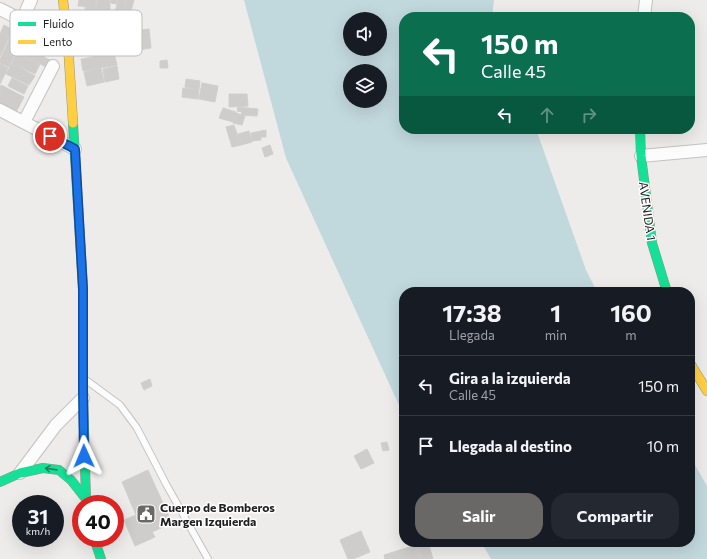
<!DOCTYPE html>
<html lang="es">
<head>
<meta charset="utf-8">
<style>
  :root { --surface:#171b24; --page:#242831; --text:#f1f3f6; --muted:#9ea1a6; --line:#363941; --accent:#696867 }
  body { margin:0; font-family:Commissioner,sans-serif; background:var(--page); color:var(--text); height:100vh; display:flex; flex-direction:column; font-size:15px; white-space:nowrap }
  * { box-sizing:border-box; margin:0 }
  p { font-size:13px; color:var(--muted) }
  .icon { flex:none; width:22px; height:22px; fill:none; stroke:currentColor; stroke-width:2; stroke-linecap:round; stroke-linejoin:round }
  .map { position:relative; flex:1; overflow:hidden }
  .sheet { position:absolute; left:399px; top:287px; width:296px; height:260px; display:flex; flex-direction:column; background:var(--surface); border-radius:16px; box-shadow:0 4px 16px #0002 }
  .sheet>* { flex:none }
  .hud { position:absolute; left:399px; top:12px; width:296px; height:122px; border-radius:16px; box-shadow:0 4px 16px #0002; background:#0b6e4f; color:#fff; overflow:hidden }
  .buttons { position:absolute; left:343px; top:12px; display:grid; gap:8px }
  .buttons a { display:grid; place-items:center; width:44px; height:44px; border-radius:50%; background:var(--surface); box-shadow:0 4px 16px #0002; font-size:20px }
  .speed { position:absolute; left:12px; top:495px; display:flex; gap:8px; font-size:20px; font-weight:700; text-align:center }
  .speed>* { display:grid; place-content:center; width:52px; height:52px; border-radius:50%; background:var(--surface); box-shadow:0 4px 16px #0002; line-height:1 }
  .speed small { font-size:10px; font-weight:400 }
  .speed .limit { border:6px solid #d22; background:#fff; color:#111 }
  .pin { position:absolute; display:grid; place-items:center; width:34px; height:34px; color:#fff; margin:-17px; border:2px solid #fff; border-radius:50%; box-shadow:0 1px 4px #0007 }
  .me { position:absolute; width:44px; margin:-22px; rotate:359deg; stroke-linejoin:round; filter:drop-shadow(0 0 3px #0008) }
  .turn { display:flex; align-items:center; gap:14px; height:84px; padding:0 16px; font-size:18px }
  .turn .icon { width:52px; height:52px; stroke-width:2.5 }
  .turn b { display:block; font-size:28px; line-height:34px }
  .lanes { display:flex; align-items:center; height:38px; padding:0 16px; background:#0003; justify-content:center; gap:20px; direction:ltr }
  .lanes .off { opacity:.35 }
  .eta { display:flex; justify-content:space-evenly; align-items:center; height:68px; text-align:center }
  .eta b { font-size:24px; font-weight:700; line-height:28px }
  .primary-button { display:flex; gap:8px; margin-top:auto; padding:8px 16px }
  .primary-button a { flex:1; height:46px; border-radius:16px; background:var(--accent); color:#fff; font-size:16px; font-weight:700; line-height:46px; text-align:center }
  .primary-button a+a { background:var(--page); color:var(--text) }
  ul { padding:0; list-style:none }
  li { display:flex; align-items:center; gap:12px; height:60px; padding:0 16px; border-top:1px solid var(--line) }
  li div { flex:1 }
  li b { display:block; font-size:15px }
  li em { font-style:normal }
  .map>svg:first-child { display:block }
</style>
</head>
<body>
<div class="map">
<svg width="707" height="559" viewBox="0 0 707 559">
  <rect width="100%" height="100%" fill="#eeecea"/>
  <g fill="#c1d8dd" fill-rule="evenodd">
    <path d="M244 0H494L492 17H404V129H536L586 270 597 292H404V413L398 403 286 158ZM350 19H380V49H350ZM350 71H380V101H350Z"/>
    <polygon points="690,456 707,486 707,559 491,559 481,542 690,542"/>
  </g>
  <g fill="#cfcdcb" stroke="#d1cecc">
    <polygon points="79,0 96,0 95,7 78,6"/>
    <polygon points="97,0 110,0 110,19 86,22 85,7 96,7"/>
    <polygon points="111,0 117,0 116,4 111,3"/>
    <polygon points="118,0 126,0 123,13 115,12"/>
    <polygon points="127,0 134,0 131,11 124,10"/>
    <polygon points="4,25 13,30 0,56 0,34"/>
    <polygon points="149,29 151,48 124,52 121,33"/>
    <polygon points="14,30 24,35 9,67 0,63 0,59"/>
    <polygon points="26,37 48,48 44,57 54,62 50,69 18,52"/>
    <polygon points="17,53 40,64 35,74 12,63"/>
    <polygon points="114,53 117,65 83,71 81,59"/>
    <polygon points="167,60 168,68 160,68 160,61"/>
    <polygon points="12,63 35,76 29,85 6,74"/>
    <polygon points="0,64 8,68 0,84"/>
    <polygon points="117,66 119,79 105,82 103,69"/>
    <polygon points="101,68 104,82 87,86 84,72"/>
    <polygon points="12,78 28,86 24,94 8,86"/>
    <polygon points="186,79 200,81 199,89 185,87"/>
    <polygon points="202,83 218,86 215,102 199,99"/>
    <polygon points="1,85 24,97 16,112 0,104 0,87"/>
    <polygon points="183,88 199,89 198,99 182,97"/>
    <polygon points="229,94 247,94 248,106 229,107"/>
    <polygon points="238,107 258,109 257,116 241,115 242,112 237,111"/>
    <polygon points="223,108 236,112 233,122 219,118"/>
    <polygon points="236,113 245,116 242,125 233,123"/>
    <polygon points="234,125 241,145 232,147 226,127"/>
    <polygon points="266,130 266,137 261,137 261,140 252,141 251,133"/>
    <polygon points="249,131 252,142 241,145 238,134"/>
    <polygon points="270,145 273,154 265,157 262,148"/>
    <polygon points="150,379 152,386 144,390 141,383"/>
    <polygon points="387,442 389,450 383,451 381,443"/>
    <polygon points="367,449 374,463 361,469 354,456"/>
    <polygon points="148,470 172,523 152,532 155,537 135,546 124,520 136,515 122,482"/>
    <polygon points="361,531 370,552 353,559 348,559 340,540"/>
    <polygon points="422,542 428,542 433,559 421,559 416,544"/>
    <polygon points="416,545 420,559 385,559 384,555"/>
  </g>
  <g fill="none" stroke-linecap="round" stroke-linejoin="round">
    <defs>
      <polyline id="lane" points="86,380 120,405 137,428 166,484 208,559"/>
      <g id="street">
        <polyline points="0,9 68,44"/>
        <polyline points="644,17 646,0"/>
        <polyline points="22,20 31,0"/>
        <polyline points="0,110 75,149"/>
        <polyline points="24,122 53,66"/>
        <polyline points="641,156 707,150"/>
        <polyline points="20,473 56,425 83,398"/>
      </g>
      <g id="fast">
        <polyline points="73,123 83,289 83,398 86,499"/>
        <polyline points="640,129 641,156 652,243 667,292"/>
        <polyline points="0,482 20,473 43,468 59,470 71,480 86,499 86,504"/>
        <polyline points="94,538 101,559"/>
      </g>
      <g id="slow">
        <polyline points="63,0 68,44 73,123"/>
        <polyline points="690,363 707,391"/>
      </g>
    </defs>
    <use href="#lane" stroke="#c4c3c2" stroke-width="8"/>
    <use href="#street" stroke="#c4c3c2" stroke-width="14"/>
    <use href="#fast" stroke="#959683" stroke-width="10"/>
    <use href="#slow" stroke="#959683" stroke-width="10"/>
    <use href="#lane" stroke="#fcfcfc" stroke-width="6"/>
    <use href="#street" stroke="#fcfcfc" stroke-width="12"/>
    <use href="#fast" stroke="#16e098" stroke-width="9"/>
    <use href="#slow" stroke="#ffcf43" stroke-width="9"/>
  </g>
  <defs><path id="oneway-shaft" d="M-6 0H5M1.5-3L5.5 0L1.5 3" fill="none" stroke-width="1.6" stroke-linecap="round" stroke-linejoin="round"/></defs>
  <use stroke="#1c805c" href="#oneway-shaft" transform="translate(51 469) rotate(-172)"/>
  <g fill="none" stroke-linecap="round" stroke-linejoin="round">
    <defs>
      <polyline id="route" points="50,136 75,149 83,289 83,388 84,456"/>
    </defs>
    <use href="#route" stroke="#114b97" stroke-width="10"/>
    <use href="#route" stroke="#1a73e8" stroke-width="7"/>
  </g>
  <defs>
    <symbol id="civic-square" viewBox="-11 -11 22 22"><rect x="-9" y="-9" width="18" height="18" rx="4" fill="#696867" stroke="#fff"/><path d="M-.6-6.5H3V-4.5H.6V-3L4-1V1h2V6H-6V1h2V-1L-.6-3ZM-1.2 2.5V6h2.4V2.5Z" fill="#fff"/></symbol>
  </defs>
  <g fill-rule="evenodd">
    <use href="#civic-square" x="135" y="503" width="22" height="22"/>
  </g>
  <g text-anchor="middle" dominant-baseline="central" stroke-width="3" stroke-linejoin="round" paint-order="stroke">
    <g font-size="12" fill="#212121" stroke="#fff">
      <text transform="translate(648 211) rotate(82)">AVENIDA 1</text>
    </g>
    <g font-size="12" font-weight="bold" fill="#212121" stroke="#fff" text-anchor="start">
      <text x="160" y="507">Cuerpo de Bomberos<tspan x="160" dy="14">Margen Izquierda</tspan></text>
    </g>
  </g>
  <rect x="10" y="10" width="132" height="46" rx="6" fill="#fff" stroke="#bcbcbc" stroke-width="1"/>
  <rect x="18" y="22" width="18" height="4" fill="#16e098"/>
  <rect x="18" y="40" width="18" height="4" fill="#ffcf43"/>
  <g font-size="11" fill="#212121">
    <text x="43" y="28">Fluido</text>
    <text x="43" y="46">Lento</text>
  </g>
</svg>
<div class="buttons">
<a><svg class="icon" aria-label="sound" viewBox="0 0 24 24"><path d="M4 9h4l5-4v14l-5-4H4zM17 9q2 3 0 6"/></svg></a>
<a><svg class="icon" aria-label="layers" viewBox="0 0 24 24"><path d="M12 4l9 5-9 5-9-5zM3 14l9 5 9-5"/></svg></a>
</div>
<div class="speed"><div>31<small>km/h</small></div><div class="limit">40</div></div>
<div class="pin" style="left:50px;top:136px;background:#d93025"><svg class="icon" aria-label="arrive" viewBox="0 0 24 24"><path d="M6 21V4h12l-3 4 3 4H6"/></svg></div>
<svg class="me" style="left:84px;top:456px" viewBox="-20 -20 40 40"><path d="M0-17L14 15 0 8-14 15z" fill="#1a73e8" stroke="#fff" stroke-width="4"/></svg>
<div class="hud">
<div class="turn"><svg class="icon" aria-label="left" viewBox="0 0 24 24"><path d="M17 20v-9H6M10 6l-5 5 5 5"/></svg><div><b>150 m</b>Calle 45</div></div>
<div class="lanes"><svg class="icon" aria-label="left" viewBox="0 0 24 24"><path d="M17 20v-9H6M10 6l-5 5 5 5"/></svg><svg class="icon off" aria-label="ahead" viewBox="0 0 24 24"><path d="M12 20V5M6 11l6-6 6 6"/></svg><svg class="icon off" aria-label="right" viewBox="0 0 24 24"><path d="M7 20v-9h11M14 6l5 5-5 5"/></svg></div>
</div>
<section class="sheet">
<div class="eta">
<div><b>17:38</b><p>Llegada</p></div>
<div><b>1</b><p>min</p></div>
<div><b>160</b><p>m</p></div>
</div>
<ul>
<li><svg class="icon" aria-label="left" viewBox="0 0 24 24"><path d="M17 20v-9H6M10 6l-5 5 5 5"/></svg><div><b>Gira a la izquierda</b><p>Calle 45</p></div><em>150 m</em></li>
<li><svg class="icon" aria-label="arrive" viewBox="0 0 24 24"><path d="M6 21V4h12l-3 4 3 4H6"/></svg><div><b>Llegada al destino</b></div><em>10 m</em></li>
</ul>
<div class="primary-button"><a>Salir</a><a>Compartir</a></div>
</section>
</div>
</body>
</html>
